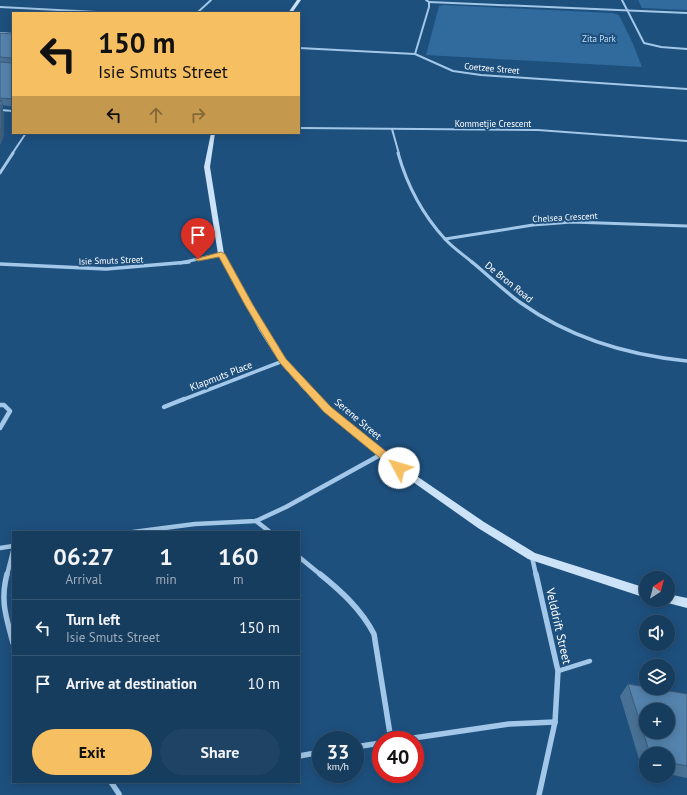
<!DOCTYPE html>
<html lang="en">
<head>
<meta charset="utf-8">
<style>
  :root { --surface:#163c5e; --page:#1f4364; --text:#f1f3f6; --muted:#9eadbc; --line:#355673; --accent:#f6bf61 }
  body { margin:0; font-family:"PT Sans",sans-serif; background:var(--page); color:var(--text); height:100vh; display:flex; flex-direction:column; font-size:15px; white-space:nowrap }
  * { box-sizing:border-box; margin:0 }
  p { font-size:13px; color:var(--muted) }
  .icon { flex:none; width:22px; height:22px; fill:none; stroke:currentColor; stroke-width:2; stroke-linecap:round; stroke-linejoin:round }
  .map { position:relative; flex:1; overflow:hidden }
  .details { position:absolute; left:12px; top:531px; width:288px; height:252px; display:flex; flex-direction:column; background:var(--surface); border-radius:0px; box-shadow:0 2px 10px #0003,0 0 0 1px var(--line) }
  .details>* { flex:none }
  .hud { position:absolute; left:12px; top:12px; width:288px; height:122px; border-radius:0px; box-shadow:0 2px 10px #0003,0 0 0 1px var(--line); background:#f6bf61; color:#111; overflow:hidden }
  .needle { width:26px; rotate:36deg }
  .buttons { position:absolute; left:639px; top:571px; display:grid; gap:8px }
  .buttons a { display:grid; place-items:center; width:36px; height:36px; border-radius:50%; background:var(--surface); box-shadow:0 2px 10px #0003,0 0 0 1px var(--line); font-size:20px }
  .speed { position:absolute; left:312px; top:731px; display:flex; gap:8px; font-size:20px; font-weight:700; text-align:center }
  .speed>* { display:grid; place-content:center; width:52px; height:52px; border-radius:50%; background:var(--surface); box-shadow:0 2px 10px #0003,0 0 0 1px var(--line); line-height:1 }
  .speed small { font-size:10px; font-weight:400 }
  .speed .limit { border:6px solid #d22; background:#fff; color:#111 }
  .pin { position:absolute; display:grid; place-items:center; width:34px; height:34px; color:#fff; margin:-41px -17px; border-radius:50% 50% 50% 0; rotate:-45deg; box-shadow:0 0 4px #0007 }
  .pin .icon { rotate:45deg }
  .me { position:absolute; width:44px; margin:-22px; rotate:309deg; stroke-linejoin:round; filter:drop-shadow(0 0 3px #0008) }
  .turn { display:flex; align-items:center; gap:14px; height:84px; padding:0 20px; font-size:18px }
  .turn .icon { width:52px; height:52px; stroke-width:2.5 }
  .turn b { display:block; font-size:28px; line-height:34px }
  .lanes { display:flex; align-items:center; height:38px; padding:0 20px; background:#0003; justify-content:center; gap:20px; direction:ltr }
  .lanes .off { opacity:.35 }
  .eta { display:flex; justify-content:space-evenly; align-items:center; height:68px; text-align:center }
  .eta b { font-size:24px; font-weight:700; line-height:28px }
  .primary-button { display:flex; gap:8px; margin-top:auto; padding:8px 20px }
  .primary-button a { flex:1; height:46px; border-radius:24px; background:var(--accent); color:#111; font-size:16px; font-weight:700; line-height:46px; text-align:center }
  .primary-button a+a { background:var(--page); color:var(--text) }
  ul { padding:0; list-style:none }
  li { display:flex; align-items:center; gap:12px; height:56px; padding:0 20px; border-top:1px solid var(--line) }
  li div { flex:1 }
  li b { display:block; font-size:15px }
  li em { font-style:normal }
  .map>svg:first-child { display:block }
</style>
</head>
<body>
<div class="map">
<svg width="687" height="795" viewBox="0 0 687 795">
  <rect width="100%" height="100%" fill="#1e507e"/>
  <g fill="#316a9c">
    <polygon points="638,0 687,0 687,10 642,8"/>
    <polygon points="444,5 612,13 619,15 633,44 642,67 426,55 439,6"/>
  </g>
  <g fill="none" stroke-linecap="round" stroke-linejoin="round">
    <polyline stroke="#a2c7e8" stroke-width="4.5" points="558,671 590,661"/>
    <g stroke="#a2c7e8" stroke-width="2">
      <polyline points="622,0 644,43 661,47 687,49"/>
      <polyline points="429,2 687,13"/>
      <polyline points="0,7 116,13"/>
      <polyline points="197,13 211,0"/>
      <polyline points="0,33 13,34"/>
      <polyline points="299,48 415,54 453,71 481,75 687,89"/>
      <polyline points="415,54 429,7 429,2 426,0"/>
      <polyline points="0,110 13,111"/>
      <polyline points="299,128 538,130 687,141"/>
      <polyline points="392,129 399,154"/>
      <polyline points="12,154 26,133"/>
    </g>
    <g stroke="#a2c7e8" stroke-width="3">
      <path d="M398 153C407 185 422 214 445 239 453 248 464 255 473 263"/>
      <polyline points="0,173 13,153"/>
      <polyline points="445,239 533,225 572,222 687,226"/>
      <polyline points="180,263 221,254"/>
    </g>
    <g stroke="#a2c7e8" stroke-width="3.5">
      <path d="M472 262C488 275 504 291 521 303 570 338 628 355 687 361"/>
      <polyline points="0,264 106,269 189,262"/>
      <polyline points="182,400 283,361"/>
    </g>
    <g stroke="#a2c7e8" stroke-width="4.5">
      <polyline points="0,405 4,405 10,411 0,428"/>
      <polyline points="164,407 184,399"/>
      <polyline points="256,521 270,532"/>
      <polyline points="133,532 195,524 256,521 286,507 382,454"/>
      <polyline points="0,548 13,546"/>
      <polyline points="299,557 321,575"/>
      <polyline points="532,557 536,575"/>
      <polyline points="7,575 13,551"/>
    </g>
    <g stroke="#a2c7e8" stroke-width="5.5">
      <path d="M7 574C0 601 6 616 13 643"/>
      <path d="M320 574C341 591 361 609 374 634L391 740"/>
      <polyline points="536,574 558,671 555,722 539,795"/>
      <polyline points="400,740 509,724 555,722"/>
      <polyline points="355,747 381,743"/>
      <polyline points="299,756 321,752"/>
      <polyline points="111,782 119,794"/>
    </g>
    <g fill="#cce2f6" fill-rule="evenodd">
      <polygon points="297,0 301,0 292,13 288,13"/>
      <polygon points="211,133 215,133 210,167 224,254 267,330 286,359 308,384 330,407 402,466 484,522 535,553 646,588 646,598 528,559 478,528 396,470 324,411 302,388 280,363 259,330 218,254 204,167"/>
      <polygon points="668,594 687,598 687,608 664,602 663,600 668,600"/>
    </g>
  </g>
  <g fill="#487195">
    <polygon points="0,33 13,36 13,107 3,105 3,108 2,108 4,113 4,135 0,145"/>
    <polygon points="628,684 687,694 687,778 668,774 668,754 646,754 646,770 642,769 620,696"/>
  </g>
  <g fill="#3b5c79">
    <polygon points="1,98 3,105 3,108 1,101"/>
    <polygon points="1,105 4,113 4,135 0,145"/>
  </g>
  <g fill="#5483ad" stroke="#3b5c79" fill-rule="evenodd">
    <polygon points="0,33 12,34 13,36 13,60 11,58 0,57"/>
    <polygon points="13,61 13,99 1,98 1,101 0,101 0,62 11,63"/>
    <polygon points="0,105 1,105 1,127 0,130"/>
    <path d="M628 684 646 687V688H651L687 694V766L668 762V754H650ZM646 710H668V732H646Z"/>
  </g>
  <polygon fill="#f6bf61" stroke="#a07c3f" points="221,252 225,254 253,305 286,359 331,407 403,465 404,468 403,471 396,471 324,412 280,363 245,305 219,257 198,261 195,259"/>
  <g text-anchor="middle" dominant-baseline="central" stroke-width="4" stroke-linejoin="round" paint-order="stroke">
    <g font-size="9" fill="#c5dff6" stroke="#1e507e">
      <text x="599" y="38">Zita Park</text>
    </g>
    <g font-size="9" fill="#fff" stroke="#1e507e">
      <text transform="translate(492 68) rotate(5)">Coetzee Street</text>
      <text x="493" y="123">Kommetjie Crescent</text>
      <text transform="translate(565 217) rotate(-3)">Chelsea Crescent</text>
      <text transform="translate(111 260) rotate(-2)">Isie Smuts Street</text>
    </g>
    <g font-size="10" fill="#fff" stroke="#1e507e">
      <text transform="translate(509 282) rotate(39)">De Bron Road</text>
      <text transform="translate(221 376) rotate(-21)">Klapmuts Place</text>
      <text transform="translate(358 419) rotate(40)">Serene Street</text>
    </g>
    <g font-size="12" fill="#fff" stroke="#1e507e">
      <text transform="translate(559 626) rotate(77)">Velddrift Street</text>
    </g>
  </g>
</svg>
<div class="buttons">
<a><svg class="needle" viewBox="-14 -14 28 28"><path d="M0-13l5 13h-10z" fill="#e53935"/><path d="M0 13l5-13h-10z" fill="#9eadbc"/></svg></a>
<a><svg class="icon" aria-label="sound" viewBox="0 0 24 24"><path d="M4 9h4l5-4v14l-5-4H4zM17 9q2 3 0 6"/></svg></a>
<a><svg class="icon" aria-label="layers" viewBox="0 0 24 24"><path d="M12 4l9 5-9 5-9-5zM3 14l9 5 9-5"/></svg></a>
<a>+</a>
<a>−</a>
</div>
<div class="speed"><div>33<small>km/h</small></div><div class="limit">40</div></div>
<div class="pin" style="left:198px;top:259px;background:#d93025"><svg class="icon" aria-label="arrive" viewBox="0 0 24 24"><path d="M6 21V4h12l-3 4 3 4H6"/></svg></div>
<svg class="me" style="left:399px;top:468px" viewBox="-20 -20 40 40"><circle r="19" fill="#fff"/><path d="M0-13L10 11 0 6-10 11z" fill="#f6bf61"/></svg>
<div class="hud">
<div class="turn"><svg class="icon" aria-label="left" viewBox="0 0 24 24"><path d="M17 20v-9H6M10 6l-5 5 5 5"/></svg><div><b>150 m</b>Isie Smuts Street</div></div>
<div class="lanes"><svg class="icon" aria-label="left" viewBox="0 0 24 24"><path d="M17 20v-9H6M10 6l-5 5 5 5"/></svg><svg class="icon off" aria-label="ahead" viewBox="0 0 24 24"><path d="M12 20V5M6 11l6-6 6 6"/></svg><svg class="icon off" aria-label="right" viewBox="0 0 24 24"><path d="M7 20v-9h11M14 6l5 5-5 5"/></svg></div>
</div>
<section class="details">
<div class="eta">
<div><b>06:27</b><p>Arrival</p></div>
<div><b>1</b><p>min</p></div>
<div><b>160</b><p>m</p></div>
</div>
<ul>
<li><svg class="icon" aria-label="left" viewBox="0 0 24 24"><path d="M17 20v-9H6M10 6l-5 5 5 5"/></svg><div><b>Turn left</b><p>Isie Smuts Street</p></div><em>150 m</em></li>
<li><svg class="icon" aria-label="arrive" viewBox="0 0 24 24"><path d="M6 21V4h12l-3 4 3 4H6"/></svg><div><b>Arrive at destination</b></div><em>10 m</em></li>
</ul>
<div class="primary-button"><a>Exit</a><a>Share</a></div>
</section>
</div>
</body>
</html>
